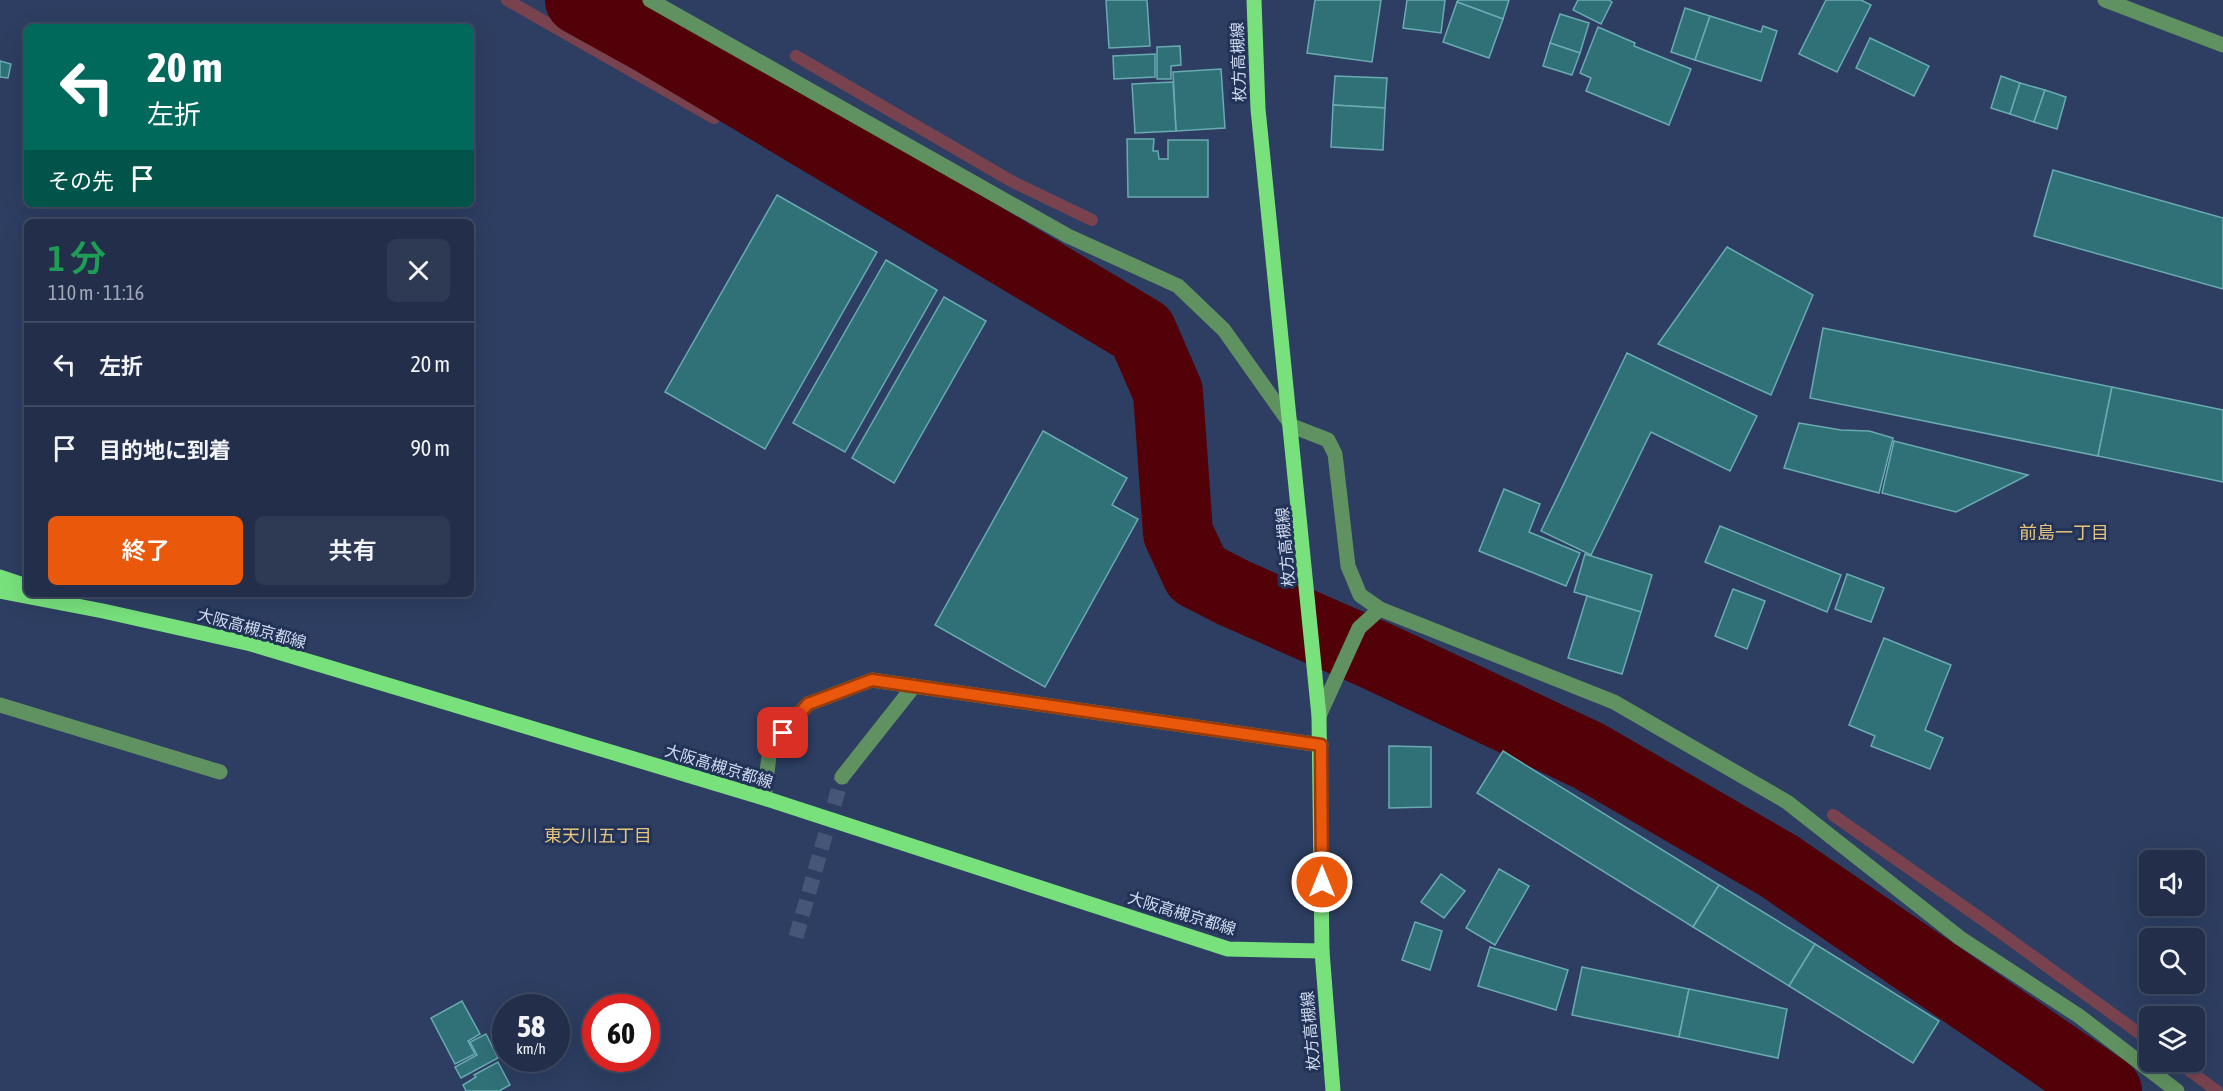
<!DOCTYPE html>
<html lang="ja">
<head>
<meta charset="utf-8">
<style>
  :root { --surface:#222e4a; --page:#2e3a54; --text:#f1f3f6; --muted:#a2a8b5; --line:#3f4a62; --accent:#ea580c }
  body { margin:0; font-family:"Asap Condensed","Noto Sans JP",sans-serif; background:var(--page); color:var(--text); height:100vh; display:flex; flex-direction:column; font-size:22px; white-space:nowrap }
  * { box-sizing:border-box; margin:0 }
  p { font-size:20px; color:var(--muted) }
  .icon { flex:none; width:33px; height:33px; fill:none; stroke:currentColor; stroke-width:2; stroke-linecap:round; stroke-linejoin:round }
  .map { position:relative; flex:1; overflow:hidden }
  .drawer { position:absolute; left:24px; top:219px; width:450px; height:378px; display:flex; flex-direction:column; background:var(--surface); border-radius:9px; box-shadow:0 6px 24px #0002,0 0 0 2px var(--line) }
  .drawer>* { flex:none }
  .guide { position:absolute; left:24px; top:24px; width:450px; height:183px; border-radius:9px; box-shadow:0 6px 24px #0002,0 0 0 2px var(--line); background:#00695c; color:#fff; overflow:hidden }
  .controls { position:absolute; left:2139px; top:850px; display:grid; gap:12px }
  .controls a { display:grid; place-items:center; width:66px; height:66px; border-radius:9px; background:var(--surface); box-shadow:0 6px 24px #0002,0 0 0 2px var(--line); font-size:30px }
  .speed { position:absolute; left:492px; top:994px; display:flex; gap:12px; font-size:30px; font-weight:700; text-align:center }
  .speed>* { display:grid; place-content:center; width:78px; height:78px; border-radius:50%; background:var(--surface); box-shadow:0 6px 24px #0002,0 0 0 2px var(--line); line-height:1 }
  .speed small { font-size:15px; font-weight:400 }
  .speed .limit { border:9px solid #d22; background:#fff; color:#111 }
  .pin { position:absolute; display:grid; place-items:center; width:51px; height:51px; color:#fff; margin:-26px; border-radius:12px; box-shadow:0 3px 9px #0006 }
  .me { position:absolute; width:66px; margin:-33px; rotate:0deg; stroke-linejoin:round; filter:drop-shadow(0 0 4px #0008) }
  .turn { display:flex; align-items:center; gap:21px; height:126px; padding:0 24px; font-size:27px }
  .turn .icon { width:78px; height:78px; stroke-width:2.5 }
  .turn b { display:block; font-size:42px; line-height:51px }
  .then { display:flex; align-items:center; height:57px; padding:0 24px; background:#0003; gap:12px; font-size:22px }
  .round { display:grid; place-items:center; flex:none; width:63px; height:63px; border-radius:9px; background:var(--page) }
  .headline { display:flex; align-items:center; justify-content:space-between; height:102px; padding:0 24px }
  h1 { font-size:36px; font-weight:600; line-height:45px; color:#1e9e55 }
  .action { display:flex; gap:12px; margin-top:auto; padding:12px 24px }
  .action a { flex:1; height:69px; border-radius:9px; background:var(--accent); color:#fff; font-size:24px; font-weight:600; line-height:69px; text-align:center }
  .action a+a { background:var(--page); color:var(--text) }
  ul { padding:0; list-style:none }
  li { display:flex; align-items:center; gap:18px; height:84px; padding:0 24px; border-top:2px solid var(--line) }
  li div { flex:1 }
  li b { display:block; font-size:22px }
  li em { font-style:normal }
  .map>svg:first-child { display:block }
</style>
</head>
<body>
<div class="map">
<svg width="2223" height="1091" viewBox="0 0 2223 1091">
  <rect width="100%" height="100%" fill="#2d3e62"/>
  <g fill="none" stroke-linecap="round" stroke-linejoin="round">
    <g stroke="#78434f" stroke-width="12">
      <polyline points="507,0 714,118"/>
      <polyline points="796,56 1013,182 1092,220"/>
      <polyline points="1833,815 1983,920 2150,1041"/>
      <polyline points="2178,1062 2217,1091"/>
    </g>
    <polyline stroke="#520109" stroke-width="70" points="580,0 654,41 1142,332 1168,392 1178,533 1197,574 1234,593 1379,657 1589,756 1779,866 2107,1091"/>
  </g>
  <g fill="#307178" stroke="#6aaab1" stroke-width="1.5">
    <polygon points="1106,0 1147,0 1150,46 1109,48"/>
    <polygon points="1315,0 1381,0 1372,62 1307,53"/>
    <polygon points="1407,0 1445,0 1441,33 1403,28"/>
    <polygon points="1458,0 1509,0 1503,19 1457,2"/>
    <polygon points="1578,0 1609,0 1612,2 1601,24 1573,10"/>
    <polygon points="1826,0 1861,0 1871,5 1837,72 1799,54"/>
    <polygon points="1457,2 1503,19 1489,58 1443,42"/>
    <polygon points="1685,8 1710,16 1695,60 1671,52"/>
    <polygon points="1560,14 1589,23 1580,53 1550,43"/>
    <polygon points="1710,16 1761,32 1763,26 1777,31 1761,81 1695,60"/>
    <polygon points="1598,27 1635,43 1634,46 1691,69 1669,125 1586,91 1591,78 1580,73"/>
    <polygon points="1870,38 1929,66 1914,96 1856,68"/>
    <polygon points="1550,43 1580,53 1572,75 1543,66"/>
    <polygon points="1180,46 1181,65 1171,66 1171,79 1157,79 1157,47"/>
    <polygon points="1155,54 1155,77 1114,79 1113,56"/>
    <polygon points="0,61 11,64 8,78 0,77"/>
    <polygon points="1221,69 1225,128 1176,131 1173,72"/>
    <polygon points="1335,76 1387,78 1385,108 1333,105"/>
    <polygon points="2001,76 2020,83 2010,114 1991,108"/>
    <polygon points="1173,82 1176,131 1135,133 1132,84"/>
    <polygon points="2020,83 2045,90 2034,122 2010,114"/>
    <polygon points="2045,90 2066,97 2057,129 2034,122"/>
    <polygon points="1333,105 1385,108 1383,150 1331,147"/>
    <polygon points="1127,139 1154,139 1153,151 1158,151 1159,159 1168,159 1168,140 1208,140 1208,197 1128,197"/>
    <polygon points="2053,170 2223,218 2223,289 2034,236"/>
    <polygon points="777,195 877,252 765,449 665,392"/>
    <polygon points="1727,247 1813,295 1771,395 1658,344"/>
    <polygon points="886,260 937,290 845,452 793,423"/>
    <polygon points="944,297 986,321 894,483 852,458"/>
    <polygon points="1823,328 2112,387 2098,456 1810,398"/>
    <polygon points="1627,353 1757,416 1730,471 1651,432 1591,555 1541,531"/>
    <polygon points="2112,387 2223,410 2223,482 2098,456"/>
    <polygon points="1799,423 1841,430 1869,431 1893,438 1879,493 1784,468"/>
    <polygon points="1043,431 1127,478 1112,505 1138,519 1045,687 935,625"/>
    <polygon points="1894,441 2028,475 1956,512 1882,493"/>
    <polygon points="1504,489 1540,504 1529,532 1580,553 1566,586 1479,551"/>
    <polygon points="1720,526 1841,575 1827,612 1705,562"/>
    <polygon points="1585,554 1652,575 1641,612 1574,592"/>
    <polygon points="1847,574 1884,588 1871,622 1835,609"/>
    <polygon points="1733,589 1765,601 1747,649 1715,636"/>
    <polygon points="1587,596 1641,612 1622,674 1568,658"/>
    <polygon points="1884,638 1951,665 1925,730 1943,738 1930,769 1871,746 1875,736 1849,725"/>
    <polygon points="1389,746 1431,747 1431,807 1389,808"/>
    <polygon points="1503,751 1719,885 1693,927 1477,793"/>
    <polygon points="1499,869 1529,886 1495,945 1466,928"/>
    <polygon points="1441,874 1465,891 1444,918 1421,902"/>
    <polygon points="1719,885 1815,944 1789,986 1693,927"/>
    <polygon points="1415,922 1442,931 1430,970 1402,960"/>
    <polygon points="1815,944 1939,1021 1913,1063 1789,986"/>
    <polygon points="1490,947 1568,970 1556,1010 1478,986"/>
    <polygon points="1582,967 1689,989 1679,1037 1572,1015"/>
    <polygon points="1689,989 1787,1009 1778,1058 1679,1037"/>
    <polygon points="462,1001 480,1034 468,1041 475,1054 455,1064 431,1018"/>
    <polygon points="486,1034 498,1058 461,1078 455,1067 477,1055 470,1042"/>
    <polygon points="498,1062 510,1085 499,1091 466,1091 463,1085 476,1077 474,1075"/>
  </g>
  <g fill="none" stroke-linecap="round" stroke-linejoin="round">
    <polyline stroke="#465678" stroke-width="15" stroke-dasharray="15 8" stroke-linecap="butt" points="796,937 842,777"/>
    <g stroke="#609160" stroke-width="15">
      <polyline points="650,0 1068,236 1178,286 1224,330 1292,426 1328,440 1335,454 1348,566 1360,595 1380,609 1614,702 1787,802 1960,938 2079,1016 2177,1091"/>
      <polyline points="2105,0 2223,45"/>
      <polyline points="0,705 220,772"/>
      <polyline points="1319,716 1359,628 1380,609"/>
      <polyline points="842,777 914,686"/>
      <polyline points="764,798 770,747 808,704 872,680 1321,745"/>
    </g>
    <g stroke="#78e17c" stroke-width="15">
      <polyline points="1254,0 1258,109 1319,716 1322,951 1333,1091"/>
      <polyline points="0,577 27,586"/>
      <polyline points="0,591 103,611 251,644 764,798 1228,949 1322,951"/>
    </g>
  </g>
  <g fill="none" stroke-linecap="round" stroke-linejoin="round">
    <defs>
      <polyline id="route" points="783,733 808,704 872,680 1321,745 1322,882"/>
    </defs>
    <use href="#route" stroke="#983908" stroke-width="15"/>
    <use href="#route" stroke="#ea580c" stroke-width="10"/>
  </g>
  <g text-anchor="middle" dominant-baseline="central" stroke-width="6" stroke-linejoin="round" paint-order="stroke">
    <g font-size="16" fill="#d1dcf2" stroke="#233357">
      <text transform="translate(1238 62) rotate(-92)">枚方高槻線</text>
      <text transform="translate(1285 547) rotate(-95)">枚方高槻線</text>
      <text transform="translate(252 628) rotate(15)">大阪高槻京都線</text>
      <text transform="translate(719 766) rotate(17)">大阪高槻京都線</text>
      <text transform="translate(1182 913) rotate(17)">大阪高槻京都線</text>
      <text transform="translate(1310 1031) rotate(-95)">枚方高槻線</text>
    </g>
    <g font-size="18" fill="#e7c47b" stroke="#233357">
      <text x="2064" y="532">前島一丁目</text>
      <text x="598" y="835">東天川五丁目</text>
    </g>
  </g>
</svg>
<div class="controls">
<a><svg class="icon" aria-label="sound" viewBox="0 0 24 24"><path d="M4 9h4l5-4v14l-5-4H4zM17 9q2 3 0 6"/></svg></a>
<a><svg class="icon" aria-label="search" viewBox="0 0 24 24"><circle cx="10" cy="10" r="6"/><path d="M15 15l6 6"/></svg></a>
<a><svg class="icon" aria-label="layers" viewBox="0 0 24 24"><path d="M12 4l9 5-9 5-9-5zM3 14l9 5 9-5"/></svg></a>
</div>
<div class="speed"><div>58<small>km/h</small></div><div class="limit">60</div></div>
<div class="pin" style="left:783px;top:733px;background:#d93025"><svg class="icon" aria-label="arrive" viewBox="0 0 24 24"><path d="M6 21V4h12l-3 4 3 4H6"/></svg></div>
<svg class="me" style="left:1322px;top:882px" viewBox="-20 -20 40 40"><circle r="17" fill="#ea580c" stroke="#fff" stroke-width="3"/><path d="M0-11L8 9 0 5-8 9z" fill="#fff"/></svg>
<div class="guide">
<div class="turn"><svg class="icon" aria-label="left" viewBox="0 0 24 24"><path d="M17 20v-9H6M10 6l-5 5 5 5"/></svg><div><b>20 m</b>左折</div></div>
<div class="then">その先<svg class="icon" aria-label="arrive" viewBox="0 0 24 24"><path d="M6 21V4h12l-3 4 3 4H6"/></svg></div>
</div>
<section class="drawer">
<div class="headline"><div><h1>1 分</h1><p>110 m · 11:16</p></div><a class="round"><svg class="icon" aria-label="close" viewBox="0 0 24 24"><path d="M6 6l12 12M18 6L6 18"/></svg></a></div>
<ul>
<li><svg class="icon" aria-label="left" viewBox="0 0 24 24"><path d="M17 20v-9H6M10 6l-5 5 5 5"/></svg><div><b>左折</b></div><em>20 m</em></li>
<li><svg class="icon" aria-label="arrive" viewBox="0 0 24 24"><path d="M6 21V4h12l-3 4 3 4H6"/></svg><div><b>目的地に到着</b></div><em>90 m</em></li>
</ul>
<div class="action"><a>終了</a><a>共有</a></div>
</section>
</div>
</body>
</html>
